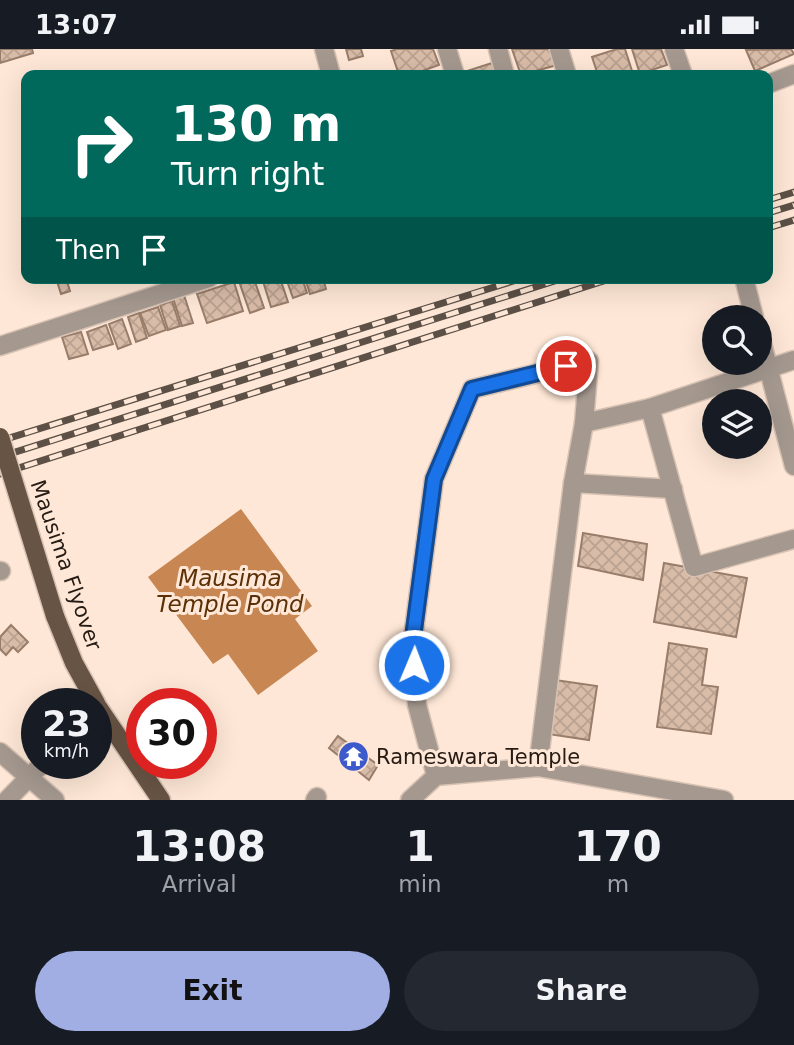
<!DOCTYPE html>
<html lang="en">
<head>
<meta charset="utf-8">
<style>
  :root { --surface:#171b24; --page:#242831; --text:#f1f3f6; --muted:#9ea1a6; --accent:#a0aee3 }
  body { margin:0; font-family:"DejaVu Sans",sans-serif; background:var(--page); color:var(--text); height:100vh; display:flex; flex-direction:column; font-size:26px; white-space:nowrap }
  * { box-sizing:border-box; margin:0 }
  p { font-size:23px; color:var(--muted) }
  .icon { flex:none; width:38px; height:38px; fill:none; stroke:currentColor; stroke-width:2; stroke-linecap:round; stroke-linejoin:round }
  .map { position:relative; height:751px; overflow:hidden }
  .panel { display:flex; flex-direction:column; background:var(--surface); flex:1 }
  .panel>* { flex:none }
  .top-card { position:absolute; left:21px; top:21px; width:752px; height:214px; border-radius:14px; box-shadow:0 7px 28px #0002; background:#00695c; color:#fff; overflow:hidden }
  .controls { position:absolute; left:702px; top:256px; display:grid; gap:14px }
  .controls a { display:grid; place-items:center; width:70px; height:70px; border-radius:50%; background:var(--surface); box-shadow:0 7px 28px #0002; font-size:35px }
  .speed { position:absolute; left:21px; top:639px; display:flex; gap:14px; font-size:35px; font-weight:700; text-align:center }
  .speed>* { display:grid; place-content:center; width:91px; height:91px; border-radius:50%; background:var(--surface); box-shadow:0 7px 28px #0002; line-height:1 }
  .speed small { font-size:18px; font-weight:400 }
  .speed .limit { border:10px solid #d22; background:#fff; color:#111 }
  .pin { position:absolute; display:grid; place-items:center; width:60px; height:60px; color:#fff; margin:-30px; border:4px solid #fff; border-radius:50%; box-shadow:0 2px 7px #0007 }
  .me { position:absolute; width:77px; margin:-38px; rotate:1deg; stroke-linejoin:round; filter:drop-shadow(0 0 5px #0008) }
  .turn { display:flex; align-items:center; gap:24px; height:147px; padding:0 35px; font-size:32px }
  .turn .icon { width:91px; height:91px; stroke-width:2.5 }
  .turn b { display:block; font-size:49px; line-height:60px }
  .then { display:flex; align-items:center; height:66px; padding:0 35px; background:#0003; gap:14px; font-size:26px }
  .eta { display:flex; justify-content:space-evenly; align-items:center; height:119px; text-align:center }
  .eta b { font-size:42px; font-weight:800; line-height:49px }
  .cta { display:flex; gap:14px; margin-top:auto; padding:14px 35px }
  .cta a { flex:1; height:80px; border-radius:42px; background:var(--accent); color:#111; font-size:28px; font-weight:800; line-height:80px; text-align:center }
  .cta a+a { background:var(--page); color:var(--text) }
  .status { display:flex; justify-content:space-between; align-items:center; height:49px; padding:0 35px; background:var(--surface); direction:ltr }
  .status svg { height:19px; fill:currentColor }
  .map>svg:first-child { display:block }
</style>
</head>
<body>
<div class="status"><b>13:07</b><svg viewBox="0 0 49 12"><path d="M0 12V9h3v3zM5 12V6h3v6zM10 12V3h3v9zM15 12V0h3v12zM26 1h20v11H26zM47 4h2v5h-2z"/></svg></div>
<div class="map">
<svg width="794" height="751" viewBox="0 0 794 751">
  <defs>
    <pattern id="building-cross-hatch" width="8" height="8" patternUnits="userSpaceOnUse" patternTransform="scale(1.75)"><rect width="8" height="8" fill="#d9bca8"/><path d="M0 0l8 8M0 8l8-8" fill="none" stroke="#baa190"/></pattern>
  </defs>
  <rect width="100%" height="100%" fill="#fee7d6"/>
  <polygon fill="#c78652" points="241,460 312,557 295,570 318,602 258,646 228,605 213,615 148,528"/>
  <g fill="url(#building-cross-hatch)" stroke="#987d6a" stroke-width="2">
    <polygon points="0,0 32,0 33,4 0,14"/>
    <polygon points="346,0 361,0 363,7 349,11"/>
    <polygon points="397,0 433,0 439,16 411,26 399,26 391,2"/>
    <polygon points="512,0 551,0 557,16 521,26"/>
    <polygon points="617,0 625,0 633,25 598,26 592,8"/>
    <polygon points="632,0 661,0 667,16 640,25"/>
    <polygon points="791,0 794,5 755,22 746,1"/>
    <polygon points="498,12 503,26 461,26 461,24"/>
    <polygon points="56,229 66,229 70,242 61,245"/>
    <polygon points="262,229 280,229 288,253 271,258"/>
    <polygon points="286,229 302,229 307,244 293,249"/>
    <polygon points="305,229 323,229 326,240 310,245"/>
    <polygon points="254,230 264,259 250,264 240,235"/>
    <polygon points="234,233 243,262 207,274 197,245"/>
    <polygon points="184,246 193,274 182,277 173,249"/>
    <polygon points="172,252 180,277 168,281 160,256"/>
    <polygon points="158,258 166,281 149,287 140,264"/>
    <polygon points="139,264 147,289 136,293 128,268"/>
    <polygon points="122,270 131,295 118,300 109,275"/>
    <polygon points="106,276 113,295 93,301 87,283"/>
    <polygon points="81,283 88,305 69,310 62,288"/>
    <polygon points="583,484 647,495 643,531 578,517"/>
    <polygon points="664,514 747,529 736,588 654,573"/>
    <polygon points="11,576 28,593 18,603 13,598 6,606 0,600 0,588"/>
    <polygon points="669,594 707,600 702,636 718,638 711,685 657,678"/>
    <polygon points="555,631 597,637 589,691 548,685"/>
    <polygon points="338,687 378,716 369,731 329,699"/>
  </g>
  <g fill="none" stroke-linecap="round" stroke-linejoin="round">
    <defs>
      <g id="minor">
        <polyline points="324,0 331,26"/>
        <polyline points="447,0 455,26"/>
        <polyline points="498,0 505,26"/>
        <polyline points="559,0 567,26"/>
        <polyline points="674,0 683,26"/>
        <polyline points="768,35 794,25"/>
        <polyline points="744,229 754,268"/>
        <polyline points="760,287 794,417"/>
        <polyline points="0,297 209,229"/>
        <polyline points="650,359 694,518 794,490"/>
        <polyline points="584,374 650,359 794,311"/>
        <polyline points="573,434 673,440"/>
        <polyline points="0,522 1,522"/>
        <polyline points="0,703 55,751"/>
        <polyline points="436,727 417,656 412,596 434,430 472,340 589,312 584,374 573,434 538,718"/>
        <polyline points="7,751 43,714"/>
        <polyline points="315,751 317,748"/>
        <polyline points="410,751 436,727 538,718 724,751"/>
      </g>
      <g id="major">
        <polyline points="55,567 74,614 96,654"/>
        <polyline points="96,655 161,751"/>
      </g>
    </defs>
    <use href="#minor" stroke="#d7c2b3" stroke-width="21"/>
    <use href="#major" stroke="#d7c2b3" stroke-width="21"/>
    <use href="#minor" stroke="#a4988f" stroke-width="18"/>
    <use href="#major" stroke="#685444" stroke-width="18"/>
    <defs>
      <g id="rail">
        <polyline points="768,151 794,143"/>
        <polyline points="768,164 794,156"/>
        <polyline points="768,179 794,171"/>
        <polyline points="0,392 523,229"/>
        <polyline points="0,408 564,229"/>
        <polyline points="0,425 613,229"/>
      </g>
    </defs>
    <use href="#rail" stroke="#5d5046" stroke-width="7"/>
    <use href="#rail" stroke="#fee7d6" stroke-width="4.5" stroke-dasharray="13" stroke-linecap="butt"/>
    <defs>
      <polyline id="major-bridge" points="0,388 55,567"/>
    </defs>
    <use href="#major-bridge" stroke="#d7c2b3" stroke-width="21" stroke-linecap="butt"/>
    <use href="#major-bridge" stroke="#685444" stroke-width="18"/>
  </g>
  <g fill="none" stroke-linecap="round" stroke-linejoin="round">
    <defs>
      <polyline id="route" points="414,616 412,596 434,430 472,340 566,317"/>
    </defs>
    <use href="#route" stroke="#114b97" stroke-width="18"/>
    <use href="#route" stroke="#1a73e8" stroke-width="12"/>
  </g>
  <defs>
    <symbol id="temple-disc" viewBox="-11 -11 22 22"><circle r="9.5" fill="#3c5acc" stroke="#fee7d6"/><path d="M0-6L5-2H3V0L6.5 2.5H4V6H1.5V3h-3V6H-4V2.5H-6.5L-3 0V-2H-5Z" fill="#fff"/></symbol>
  </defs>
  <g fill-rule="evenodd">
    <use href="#temple-disc" x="336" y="690" width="35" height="35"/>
  </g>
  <g text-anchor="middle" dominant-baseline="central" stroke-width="6" stroke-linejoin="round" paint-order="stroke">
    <g font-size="21" fill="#251b14" stroke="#fee7d6">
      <text transform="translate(66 516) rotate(71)">Mausima Flyover</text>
    </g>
    <g font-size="21" fill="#251b14" stroke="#fee7d6" text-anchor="start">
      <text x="376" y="708">Rameswara Temple</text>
    </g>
    <g font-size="23" font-style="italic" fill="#5b3006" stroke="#fee7d6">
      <text x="230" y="529">Mausima<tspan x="230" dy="26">Temple Pond</tspan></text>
    </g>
  </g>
</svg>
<div class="controls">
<a><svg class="icon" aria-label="search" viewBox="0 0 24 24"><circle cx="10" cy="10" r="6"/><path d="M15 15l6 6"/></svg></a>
<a><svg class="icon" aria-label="layers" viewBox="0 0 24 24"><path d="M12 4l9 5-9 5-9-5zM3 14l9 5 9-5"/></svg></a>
</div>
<div class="speed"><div>23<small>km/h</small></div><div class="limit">30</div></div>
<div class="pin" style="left:566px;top:317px;background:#d93025"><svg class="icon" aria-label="arrive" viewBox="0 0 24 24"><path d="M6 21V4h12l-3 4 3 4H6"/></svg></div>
<svg class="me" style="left:414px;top:616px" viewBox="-20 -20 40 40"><circle r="17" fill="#1a73e8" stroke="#fff" stroke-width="3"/><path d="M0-11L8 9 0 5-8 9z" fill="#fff"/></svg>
<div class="top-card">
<div class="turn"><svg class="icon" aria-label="right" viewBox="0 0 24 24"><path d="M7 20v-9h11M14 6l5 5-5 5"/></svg><div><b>130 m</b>Turn right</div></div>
<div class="then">Then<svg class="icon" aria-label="arrive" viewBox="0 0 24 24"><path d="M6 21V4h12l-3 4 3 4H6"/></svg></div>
</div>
</div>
<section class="panel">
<div class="eta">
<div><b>13:08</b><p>Arrival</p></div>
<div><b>1</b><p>min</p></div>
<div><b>170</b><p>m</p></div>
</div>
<div class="cta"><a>Exit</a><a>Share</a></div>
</section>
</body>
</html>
